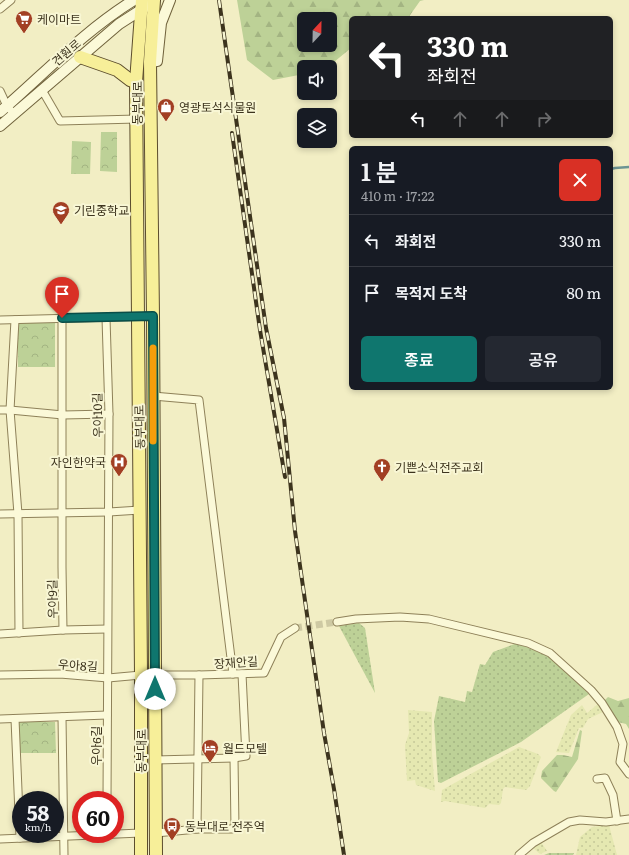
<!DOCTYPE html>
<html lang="ko">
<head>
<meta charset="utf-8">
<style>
  :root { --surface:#171b24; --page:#242831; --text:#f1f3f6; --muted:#9ea1a6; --line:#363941; --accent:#0f766e }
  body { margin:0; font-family:Literata,"Noto Sans KR",serif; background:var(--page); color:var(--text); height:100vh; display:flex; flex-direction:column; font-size:15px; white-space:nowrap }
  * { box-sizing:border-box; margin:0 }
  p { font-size:13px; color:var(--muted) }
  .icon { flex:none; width:22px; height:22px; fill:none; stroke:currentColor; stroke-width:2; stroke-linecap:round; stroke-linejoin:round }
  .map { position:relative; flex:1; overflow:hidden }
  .details { position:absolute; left:349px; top:146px; width:264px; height:244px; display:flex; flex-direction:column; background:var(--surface); border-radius:6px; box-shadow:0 2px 6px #0003 }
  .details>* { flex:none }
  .hud { position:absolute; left:349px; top:16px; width:264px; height:122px; border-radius:6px; box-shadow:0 2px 6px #0003; background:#202124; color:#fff; overflow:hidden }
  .needle { width:26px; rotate:22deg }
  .tools { position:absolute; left:297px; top:12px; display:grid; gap:8px }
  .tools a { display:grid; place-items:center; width:40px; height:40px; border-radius:6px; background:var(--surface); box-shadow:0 2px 6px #0003; font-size:20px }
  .speed { position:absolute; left:12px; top:791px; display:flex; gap:8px; font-size:20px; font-weight:700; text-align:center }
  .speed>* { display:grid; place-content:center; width:52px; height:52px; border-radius:50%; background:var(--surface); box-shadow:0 2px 6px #0003; line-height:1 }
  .speed small { font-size:10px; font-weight:400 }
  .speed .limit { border:6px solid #d22; background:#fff; color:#111 }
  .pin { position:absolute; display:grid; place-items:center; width:34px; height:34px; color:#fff; margin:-41px -17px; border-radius:50% 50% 50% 0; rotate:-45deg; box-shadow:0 0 4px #0007 }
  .pin .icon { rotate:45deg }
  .me { position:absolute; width:44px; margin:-22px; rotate:0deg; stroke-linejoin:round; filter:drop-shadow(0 0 3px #0008) }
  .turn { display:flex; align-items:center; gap:14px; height:84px; padding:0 12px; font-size:18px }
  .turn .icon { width:52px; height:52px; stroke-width:2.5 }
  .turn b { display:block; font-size:28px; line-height:34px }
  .lanes { display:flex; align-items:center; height:38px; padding:0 12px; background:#0003; justify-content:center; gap:20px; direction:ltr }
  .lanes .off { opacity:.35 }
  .round { display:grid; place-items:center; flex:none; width:42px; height:42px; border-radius:6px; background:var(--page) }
  .head { display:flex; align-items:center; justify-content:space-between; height:68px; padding:0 12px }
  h1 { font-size:24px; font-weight:600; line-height:30px }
  .button { display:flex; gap:8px; margin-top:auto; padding:8px 12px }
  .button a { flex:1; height:46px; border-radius:6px; background:var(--accent); color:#fff; font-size:16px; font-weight:600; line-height:46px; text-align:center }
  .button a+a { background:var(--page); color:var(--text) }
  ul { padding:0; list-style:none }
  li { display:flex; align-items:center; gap:12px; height:52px; padding:0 12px; border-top:1px solid var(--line) }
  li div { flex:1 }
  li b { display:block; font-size:15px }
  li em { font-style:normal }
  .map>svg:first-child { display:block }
</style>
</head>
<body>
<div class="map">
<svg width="629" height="855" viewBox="0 0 629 855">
  <defs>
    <pattern id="farmland-dots" width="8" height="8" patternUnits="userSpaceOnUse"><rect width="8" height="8" fill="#e5e8b1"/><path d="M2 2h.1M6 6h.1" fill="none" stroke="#c5c898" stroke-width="1.8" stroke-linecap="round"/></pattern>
    <pattern id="grass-dots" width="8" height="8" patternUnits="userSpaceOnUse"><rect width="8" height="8" fill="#bdd197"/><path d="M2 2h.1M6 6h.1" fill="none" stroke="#a3b482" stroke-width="1.8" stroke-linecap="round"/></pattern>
    <pattern id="forest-firs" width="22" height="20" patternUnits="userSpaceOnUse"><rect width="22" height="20" fill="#bdd197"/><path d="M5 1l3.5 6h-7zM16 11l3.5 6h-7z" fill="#a3b482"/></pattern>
    <pattern id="park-crowns" width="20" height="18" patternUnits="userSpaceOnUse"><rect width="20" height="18" fill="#bdd197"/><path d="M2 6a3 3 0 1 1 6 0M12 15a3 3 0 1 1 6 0" fill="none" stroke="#a3b482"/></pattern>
  </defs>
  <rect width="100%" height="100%" fill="#f2eec4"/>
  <g fill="url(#farmland-dots)">
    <polygon points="598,704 603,712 588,719 583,728 579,728 569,753 556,752 571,715 582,705 587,713"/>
    <polygon points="408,710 432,712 432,754 435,791 416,785 415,780 407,781 405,745 409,733"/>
    <polygon points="519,747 538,754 541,757 530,786 526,790 505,787 503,789 501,803 499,805 489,804 485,808 445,801 441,802 442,790"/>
    <polygon points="609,825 617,855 576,855 580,837 592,827"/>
    <polygon points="541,842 547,851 540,854 533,848"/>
  </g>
  <g fill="url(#grass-dots)">
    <polygon points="359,623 365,628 375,693 339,626"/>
    <polygon points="517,643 550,657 589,694 521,742 441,783 438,782 434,721 439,696 465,702 467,691 472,692 480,664 485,665 493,652"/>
    <polygon points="549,853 574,853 573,855 544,855"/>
  </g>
  <g fill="url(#forest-firs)" fill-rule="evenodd">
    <path d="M237 0H424L420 1 408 18H351V48L328 67H304V74L273 80 247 60ZM304 19H330V45H304Z"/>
    <polygon points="608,697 618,701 629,698 629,729 626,724 618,722 604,701"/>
    <polygon points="580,730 582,731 578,759 556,792 554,791 541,778 542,771 557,755 563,755 572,757"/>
  </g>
  <g fill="url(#park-crowns)">
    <polygon points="101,132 117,132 117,172 100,171"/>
    <polygon points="72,141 91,142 90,174 71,174"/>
    <polygon points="55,321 55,367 18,367 18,322"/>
    <polygon points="19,722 55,722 56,753 19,753"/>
  </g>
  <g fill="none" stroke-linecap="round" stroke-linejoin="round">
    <polyline stroke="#6c9493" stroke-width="2.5" points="611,169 615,168 629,167"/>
    <polyline stroke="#cec9a3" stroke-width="7" stroke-dasharray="7 3.5" stroke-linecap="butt" points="295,628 337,622"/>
    <defs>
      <g id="street">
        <polyline points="0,9 11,0"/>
        <polyline points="42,90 60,121 137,119"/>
        <polyline points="0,91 7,106 14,114"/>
        <polyline points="62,318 62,567 63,630"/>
        <polyline points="106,318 109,414 107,800"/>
        <polyline points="0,320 153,316"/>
        <polyline points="15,320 10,410 18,514 19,633"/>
        <polyline points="153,396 199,400 233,674"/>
        <polyline points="0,410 10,410 63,415 109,414"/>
        <polyline points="0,514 109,512 140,510"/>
        <polyline points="337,622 356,619 400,617 429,619 528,643 550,653 591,690 602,703 617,727 623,744 620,762 629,774"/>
        <polyline points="0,634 63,630 107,629"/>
        <polyline points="0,675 60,674 108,678 141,675 199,675 264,673 281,637 295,628"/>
        <polyline points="62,717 64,855"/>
        <polyline points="0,719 107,715"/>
        <polyline points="15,719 20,838"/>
        <polyline points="155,760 234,758 246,756 242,674"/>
        <polyline points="597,779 605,778 613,795 617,821"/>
        <polyline points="197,829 199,675"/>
        <polyline points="156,833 197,829 235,829 234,758"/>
        <polyline points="0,839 141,833"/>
        <polyline points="519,855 533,843 569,822 580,820 606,822 629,819"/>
      </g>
      <g id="secondary">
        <polyline points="150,62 157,61 161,23 170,0"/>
        <path d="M0 112C44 74 84 31 134 0"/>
        <polyline points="0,126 119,24 147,6"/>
      </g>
      <g id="primary">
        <polyline points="154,0 150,62 153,316 156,855"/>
        <polyline points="80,57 117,70 130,80 136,82"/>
        <polyline points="141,855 141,675 136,82 142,0"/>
      </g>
    </defs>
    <use href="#street" stroke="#8e8159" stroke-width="9"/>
    <use href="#secondary" stroke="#70623c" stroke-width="12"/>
    <use href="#primary" stroke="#5c4d2d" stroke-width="14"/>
    <use href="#street" stroke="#fbf9d8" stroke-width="7"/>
    <use href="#secondary" stroke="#fbf9d8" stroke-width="10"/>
    <use href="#primary" stroke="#f7ef99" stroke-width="12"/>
    <defs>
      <g id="rail">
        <polyline points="219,0 266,328 284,418 295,531 324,733 334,789 344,855"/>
        <polyline points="232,133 260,330 285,477"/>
      </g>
    </defs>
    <use href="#rail" stroke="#3d341e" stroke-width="4"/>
    <use href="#rail" stroke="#f8f6d4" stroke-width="2.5" stroke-dasharray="8" stroke-linecap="butt"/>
  </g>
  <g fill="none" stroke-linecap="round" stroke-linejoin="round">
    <defs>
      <polyline id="route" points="62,318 153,316 155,689"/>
    </defs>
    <use href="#route" stroke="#0a4d48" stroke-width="10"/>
    <use href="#route" stroke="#0f766e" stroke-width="7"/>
    <polyline stroke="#f59e0b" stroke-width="7" points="153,441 153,348"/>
  </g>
  <defs>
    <symbol id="supermarket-pin" viewBox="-11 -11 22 30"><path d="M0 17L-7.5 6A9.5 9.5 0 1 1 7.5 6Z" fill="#a23f23" stroke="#f8f6d4"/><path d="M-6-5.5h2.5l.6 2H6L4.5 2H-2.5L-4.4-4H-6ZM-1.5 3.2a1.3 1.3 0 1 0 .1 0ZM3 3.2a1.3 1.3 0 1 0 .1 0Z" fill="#fff"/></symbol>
    <symbol id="shop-pin" viewBox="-11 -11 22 30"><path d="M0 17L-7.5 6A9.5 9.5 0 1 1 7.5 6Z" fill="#a23f23" stroke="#f8f6d4"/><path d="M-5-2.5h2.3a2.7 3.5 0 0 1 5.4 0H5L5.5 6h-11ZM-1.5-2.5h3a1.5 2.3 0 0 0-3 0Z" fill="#fff"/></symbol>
    <symbol id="school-pin" viewBox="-11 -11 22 30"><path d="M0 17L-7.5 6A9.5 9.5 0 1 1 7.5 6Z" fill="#a23f23" stroke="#f8f6d4"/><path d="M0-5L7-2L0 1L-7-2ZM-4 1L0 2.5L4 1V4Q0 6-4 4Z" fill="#fff"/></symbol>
    <symbol id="hospital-pin" viewBox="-11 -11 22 30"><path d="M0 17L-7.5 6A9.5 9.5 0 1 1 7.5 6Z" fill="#a23f23" stroke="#f8f6d4"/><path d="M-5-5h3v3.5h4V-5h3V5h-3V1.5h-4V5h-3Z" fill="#fff"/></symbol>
    <symbol id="church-pin" viewBox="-11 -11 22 30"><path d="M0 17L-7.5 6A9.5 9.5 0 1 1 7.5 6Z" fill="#a23f23" stroke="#f8f6d4"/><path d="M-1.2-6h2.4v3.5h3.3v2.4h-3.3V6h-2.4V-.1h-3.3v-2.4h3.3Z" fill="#fff"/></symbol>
    <symbol id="hotel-pin" viewBox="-11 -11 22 30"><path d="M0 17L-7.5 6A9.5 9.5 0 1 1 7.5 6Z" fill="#a23f23" stroke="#f8f6d4"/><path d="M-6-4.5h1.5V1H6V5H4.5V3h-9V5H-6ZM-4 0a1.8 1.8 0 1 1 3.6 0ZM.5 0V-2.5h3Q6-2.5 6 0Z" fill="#fff"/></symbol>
    <symbol id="bus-pin" viewBox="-11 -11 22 30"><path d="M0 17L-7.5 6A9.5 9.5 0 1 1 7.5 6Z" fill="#a23f23" stroke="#f8f6d4"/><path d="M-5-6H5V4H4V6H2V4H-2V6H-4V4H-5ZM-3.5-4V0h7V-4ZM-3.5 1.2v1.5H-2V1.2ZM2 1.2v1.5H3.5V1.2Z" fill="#fff"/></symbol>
  </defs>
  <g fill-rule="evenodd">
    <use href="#supermarket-pin" x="14" y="9" width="20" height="27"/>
    <use href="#shop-pin" x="156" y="97" width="20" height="27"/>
    <use href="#school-pin" x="51" y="200" width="20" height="27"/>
    <use href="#hospital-pin" x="109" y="452" width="20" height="27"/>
    <use href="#church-pin" x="372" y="457" width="20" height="27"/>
    <use href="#hotel-pin" x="200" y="738" width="20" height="27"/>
    <use href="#bus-pin" x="162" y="816" width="20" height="27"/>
  </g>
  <g text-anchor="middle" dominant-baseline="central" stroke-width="4" stroke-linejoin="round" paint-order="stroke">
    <g font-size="12" fill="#3d341e" stroke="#f8f6d4" text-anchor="start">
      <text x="37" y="19">케이마트</text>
      <text x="179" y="107">영광토석식물원</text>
      <text x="74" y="210">기린중학교</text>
      <text x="106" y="462" text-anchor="end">자인한약국</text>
      <text x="395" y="467">기쁜소식전주교회</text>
      <text x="223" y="748">월드모텔</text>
      <text x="185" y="826">동부대로 전주역</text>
    </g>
    <g font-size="12" fill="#3d341e" stroke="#f8f6d4">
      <text transform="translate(66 52) rotate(-41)">견훤로</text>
      <text transform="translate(137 103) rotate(-90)">동부대로</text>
      <text transform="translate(97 415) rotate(-91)">우아10길</text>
      <text transform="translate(139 427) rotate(-91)">동부대로</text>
      <text transform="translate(52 599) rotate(-91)">우아9길</text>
      <text transform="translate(236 662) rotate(-4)">장재안길</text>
      <text transform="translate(78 665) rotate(4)">우아8길</text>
      <text transform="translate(96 746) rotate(-90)">우아6길</text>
      <text transform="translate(141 751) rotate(-90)">동부대로</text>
    </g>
  </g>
</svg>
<div class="tools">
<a><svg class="needle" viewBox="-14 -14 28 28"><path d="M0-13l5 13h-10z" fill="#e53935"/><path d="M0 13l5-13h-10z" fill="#9ea1a6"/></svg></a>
<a><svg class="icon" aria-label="sound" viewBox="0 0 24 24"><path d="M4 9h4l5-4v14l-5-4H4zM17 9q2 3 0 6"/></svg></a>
<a><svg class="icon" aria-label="layers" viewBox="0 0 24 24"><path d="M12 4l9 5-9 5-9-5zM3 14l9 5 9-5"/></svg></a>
</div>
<div class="speed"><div>58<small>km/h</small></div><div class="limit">60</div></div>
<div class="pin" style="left:62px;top:318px;background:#d93025"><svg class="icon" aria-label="arrive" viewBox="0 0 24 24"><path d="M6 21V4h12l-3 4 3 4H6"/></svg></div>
<svg class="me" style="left:155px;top:689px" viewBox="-20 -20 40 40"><circle r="19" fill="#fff"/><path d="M0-13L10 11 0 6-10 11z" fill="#0f766e"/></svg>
<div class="hud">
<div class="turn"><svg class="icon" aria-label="left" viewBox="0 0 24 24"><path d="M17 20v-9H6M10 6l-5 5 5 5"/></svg><div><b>330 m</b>좌회전</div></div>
<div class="lanes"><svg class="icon" aria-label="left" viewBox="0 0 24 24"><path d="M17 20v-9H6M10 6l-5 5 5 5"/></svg><svg class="icon off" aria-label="ahead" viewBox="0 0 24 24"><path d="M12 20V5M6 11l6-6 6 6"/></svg><svg class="icon off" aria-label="ahead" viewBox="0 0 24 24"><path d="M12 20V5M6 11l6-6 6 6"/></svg><svg class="icon off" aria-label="right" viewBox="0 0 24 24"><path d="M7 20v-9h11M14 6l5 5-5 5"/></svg></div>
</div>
<section class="details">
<div class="head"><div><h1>1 분</h1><p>410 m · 17:22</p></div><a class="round" style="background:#d93025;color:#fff"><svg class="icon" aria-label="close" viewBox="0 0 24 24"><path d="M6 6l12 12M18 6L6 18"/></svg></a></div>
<ul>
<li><svg class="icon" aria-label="left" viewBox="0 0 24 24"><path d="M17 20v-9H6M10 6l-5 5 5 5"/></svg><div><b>좌회전</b></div><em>330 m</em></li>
<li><svg class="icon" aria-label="arrive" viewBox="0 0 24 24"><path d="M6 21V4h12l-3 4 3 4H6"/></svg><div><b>목적지 도착</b></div><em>80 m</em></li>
</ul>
<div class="button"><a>종료</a><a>공유</a></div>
</section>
</div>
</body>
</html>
